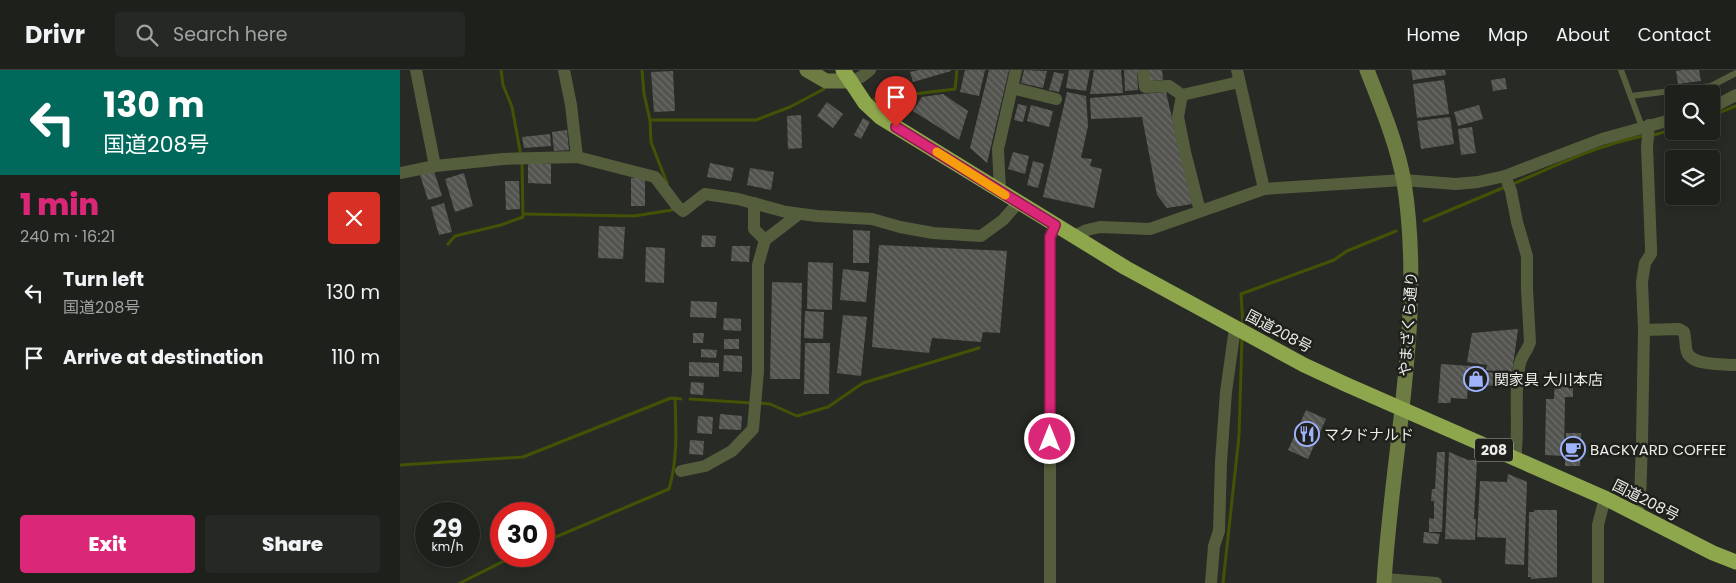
<!DOCTYPE html>
<html lang="en">
<head>
<meta charset="utf-8">
<style>
  :root { --surface:#1e201c; --page:#262825; --text:#f1f3f6; --muted:#a1a3a3; --line:#3c3e3b; --accent:#db2777 }
  body { margin:0; font-family:Poppins,"Noto Sans JP",sans-serif; background:var(--page); color:var(--text); height:100vh; display:flex; flex-direction:column; font-size:19px; white-space:nowrap }
  * { box-sizing:border-box; margin:0 }
  p { font-size:16px; color:var(--muted) }
  .icon { flex:none; width:28px; height:28px; fill:none; stroke:currentColor; stroke-width:2; stroke-linecap:round; stroke-linejoin:round }
  .map { position:relative; flex:1; overflow:hidden }
  .panel { display:flex; flex-direction:column; background:var(--surface); width:400px }
  .panel>* { flex:none }
  .hud { background:#00695c; color:#fff; overflow:hidden }
  .controls { position:absolute; left:1265px; top:15px; display:grid; gap:10px }
  .controls a { display:grid; place-items:center; width:55px; height:55px; border-radius:5px; background:var(--surface); box-shadow:0 2px 8px #0003,0 0 0 1px var(--line); font-size:25px }
  .speed { position:absolute; left:15px; top:432px; display:flex; gap:10px; font-size:25px; font-weight:700; text-align:center }
  .speed>* { display:grid; place-content:center; width:65px; height:65px; border-radius:50%; background:var(--surface); box-shadow:0 2px 8px #0003,0 0 0 1px var(--line); line-height:1 }
  .speed small { font-size:12px; font-weight:400 }
  .speed .limit { border:8px solid #d22; background:#fff; color:#111 }
  .pin { position:absolute; display:grid; place-items:center; width:42px; height:42px; color:#fff; margin:-51px -21px; border-radius:50% 50% 50% 0; rotate:-45deg; box-shadow:0 0 5px #0007 }
  .pin .icon { rotate:45deg }
  .me { position:absolute; width:55px; margin:-28px; rotate:0deg; stroke-linejoin:round; filter:drop-shadow(0 0 4px #0008) }
  .turn { display:flex; align-items:center; gap:18px; height:105px; padding:0 20px; font-size:22px }
  .turn .icon { width:65px; height:65px; stroke-width:2.5 }
  .turn b { display:block; font-size:35px; line-height:42px }
  .round { display:grid; place-items:center; flex:none; width:52px; height:52px; border-radius:5px; background:var(--page) }
  .head { display:flex; align-items:center; justify-content:space-between; height:85px; padding:0 20px }
  h1 { font-size:30px; font-weight:800; line-height:38px; color:var(--accent) }
  .action { display:flex; gap:10px; margin-top:auto; padding:10px 20px }
  .action a { flex:1; height:58px; border-radius:5px; background:var(--accent); color:#fff; font-size:20px; font-weight:800; line-height:58px; text-align:center }
  .action a+a { background:var(--page); color:var(--text) }
  ul { padding:0; list-style:none }
  li { display:flex; align-items:center; gap:15px; height:65px; padding:0 20px }
  li div { flex:1 }
  li b { display:block; font-size:19px }
  li em { font-style:normal }
  header { display:flex; align-items:center; gap:30px; box-sizing:border-box; height:70px; padding:0 25px; background:var(--surface); border-bottom:1px solid var(--line) }
  header strong { font-size:24px }
  nav { display:flex; gap:28px; margin-inline-start:auto; font-size:18px }
  .search { width:350px; height:45px; background:var(--page); display:flex; align-items:center; gap:12px; box-sizing:border-box; padding:0 18px; border-radius:5px; color:var(--muted); font-size:19px }
  main { display:flex; flex:1; min-height:0 }
  .map>svg:first-child { display:block }
</style>
</head>
<body>
<header>
<strong>Drivr</strong>
<div class="search"><svg class="icon" aria-label="search" viewBox="0 0 24 24"><circle cx="10" cy="10" r="6"/><path d="M15 15l6 6"/></svg>Search here</div>
<nav><a>Home</a><a>Map</a><a>About</a><a>Contact</a></nav>
</header>
<main>
<section class="panel">
<div class="hud">
<div class="turn"><svg class="icon" aria-label="left" viewBox="0 0 24 24"><path d="M17 20v-9H6M10 6l-5 5 5 5"/></svg><div><b>130 m</b>国道208号</div></div>
</div>
<div class="head"><div><h1>1 min</h1><p>240 m · 16:21</p></div><a class="round" style="background:#d93025;color:#fff"><svg class="icon" aria-label="close" viewBox="0 0 24 24"><path d="M6 6l12 12M18 6L6 18"/></svg></a></div>
<ul>
<li><svg class="icon" aria-label="left" viewBox="0 0 24 24"><path d="M17 20v-9H6M10 6l-5 5 5 5"/></svg><div><b>Turn left</b><p>国道208号</p></div><em>130 m</em></li>
<li><svg class="icon" aria-label="arrive" viewBox="0 0 24 24"><path d="M6 21V4h12l-3 4 3 4H6"/></svg><div><b>Arrive at destination</b></div><em>110 m</em></li>
</ul>
<div class="action"><a>Exit</a><a>Share</a></div>
</section>
<div class="map">
<svg width="1336" height="513" viewBox="0 0 1336 513">
  <defs>
    <pattern id="building-back-hatch" width="6" height="6" patternUnits="userSpaceOnUse" patternTransform="scale(1.25)"><rect width="6" height="6" fill="#53544f"/><path d="M-1 5l2 2M0 0l6 6M5-1l2 2" fill="none" stroke="#6c6d68"/></pattern>
  </defs>
  <rect width="100%" height="100%" fill="#282a25"/>
  <g fill="none" stroke-linecap="round" stroke-linejoin="round">
    <g stroke="#425305" stroke-width="3">
      <polyline points="101,0 103,15 112,37 121,86"/>
      <polyline points="242,0 244,24 250,50 251,72 267,113"/>
      <polyline points="474,29 555,19 557,0"/>
      <polyline points="1311,46 1336,36"/>
      <polyline points="250,50 356,50 390,37 424,19"/>
      <polyline points="1254,65 1274,59"/>
      <path d="M1113 114C1155 96 1198 75 1243 66"/>
      <polyline points="124,144 234,146 272,140 273,137"/>
      <polyline points="1024,151 1105,117"/>
      <polyline points="48,174 55,166 101,155 123,147 122,92"/>
      <polyline points="843,255 841,224 934,190 947,181 996,161"/>
      <polyline points="290,329 352,333"/>
      <polyline points="358,333 370,334 397,346 428,337 463,313 579,278"/>
      <polyline points="0,395 123,387 271,328 281,329"/>
      <path d="M144 472 269 419C278 388 276 359 275 328"/>
      <polyline points="60,513 114,486"/>
      <polyline points="823,513 839,366 842,267"/>
    </g>
  </g>
  <g fill="url(#building-back-hatch)">
    <polygon points="519,0 551,0 551,1 513,12 510,2"/>
    <polygon points="565,0 585,0 579,26 560,22"/>
    <polygon points="589,0 609,0 587,93 570,78"/>
    <polygon points="624,0 647,1 643,18 621,13"/>
    <polygon points="669,0 690,0 686,21 666,18"/>
    <polygon points="694,0 721,0 723,23 690,24"/>
    <polygon points="724,0 737,0 738,20 725,21"/>
    <polygon points="747,0 762,0 763,10 748,11"/>
    <polygon points="1011,0 1045,0 1046,5 1013,10"/>
    <polygon points="1283,0 1299,0 1301,11 1278,14 1276,1"/>
    <polygon points="273,1 275,41 254,42 251,2"/>
    <polygon points="654,2 664,4 659,22 649,20"/>
    <polygon points="1105,8 1107,19 1093,21 1091,10"/>
    <polygon points="1044,10 1049,44 1017,48 1013,14"/>
    <polygon points="667,22 686,26 688,56 681,88 692,89 690,96 702,99 694,138 643,127"/>
    <polygon points="766,22 792,134 767,138 757,125 742,47 691,49 690,28"/>
    <polygon points="543,24 568,41 559,70 513,41 522,27"/>
    <polygon points="427,32 443,44 433,58 417,46"/>
    <polygon points="618,34 627,36 623,52 614,50"/>
    <polygon points="631,35 653,41 649,57 627,51"/>
    <polygon points="1079,35 1083,49 1058,56 1054,42"/>
    <polygon points="401,45 402,78 388,79 387,46"/>
    <polygon points="1050,47 1054,74 1021,79 1017,51"/>
    <polygon points="463,48 470,52 461,69 454,65"/>
    <polygon points="1072,57 1076,83 1061,85 1058,59"/>
    <polygon points="167,60 169,80 154,81 152,62"/>
    <polygon points="150,64 151,76 124,78 122,67"/>
    <polygon points="613,82 629,86 625,104 608,99"/>
    <polygon points="633,91 644,94 638,118 627,115"/>
    <polygon points="128,93 151,94 151,114 128,113"/>
    <polygon points="310,93 334,98 331,111 307,107"/>
    <polygon points="350,98 374,102 371,120 347,115"/>
    <polygon points="34,101 42,126 28,130 20,105"/>
    <polygon points="64,103 73,136 55,142 45,109"/>
    <rect x="231" y="108" width="14" height="28"/>
    <polygon points="105,111 119,111 120,139 106,140"/>
    <polygon points="44,133 52,162 39,165 31,137"/>
    <polygon points="199,156 225,157 223,189 198,188"/>
    <polygon points="453,160 470,161 469,193 453,193"/>
    <polygon points="302,165 316,166 315,177 301,177"/>
    <polygon points="479,175 607,181 600,263 583,262 581,272 532,268 529,283 472,277"/>
    <polygon points="332,176 350,176 349,192 331,191"/>
    <polygon points="246,177 265,178 264,213 245,212"/>
    <polygon points="408,192 433,193 432,240 407,239"/>
    <polygon points="443,199 469,202 466,232 440,230"/>
    <polygon points="372,212 402,213 400,309 370,309"/>
    <polygon points="291,231 317,232 316,248 290,247"/>
    <polygon points="405,241 424,242 423,269 404,268"/>
    <polygon points="443,245 467,247 461,306 437,303"/>
    <polygon points="324,248 341,249 341,261 323,260"/>
    <polygon points="1118,259 1112,303 1086,300 1087,295 1067,292 1072,263"/>
    <polygon points="293,263 304,263 303,273 293,273"/>
    <rect x="324" y="269" width="15" height="10"/>
    <polygon points="405,273 430,273 429,324 404,324"/>
    <polygon points="301,279 317,280 316,288 301,287"/>
    <polygon points="324,285 342,286 342,302 323,301"/>
    <polygon points="289,292 319,293 319,307 289,306"/>
    <polygon points="1041,294 1084,297 1083,302 1112,304 1111,317 1068,314 1067,329 1051,328 1050,333 1038,333"/>
    <polygon points="1155,309 1173,309 1173,327 1165,327 1164,386 1145,385 1146,329 1154,329"/>
    <polygon points="291,312 304,313 303,325 290,324"/>
    <polygon points="906,340 926,349 908,389 888,380"/>
    <polygon points="320,344 342,346 341,360 319,359"/>
    <polygon points="298,346 313,347 312,364 297,363"/>
    <polygon points="1166,363 1181,363 1180,396 1165,396"/>
    <polygon points="290,370 304,371 303,385 289,384"/>
    <polygon points="1037,382 1045,382 1042,462 1029,462 1029,448 1034,449 1034,431 1031,431 1032,419 1035,419"/>
    <polygon points="1049,382 1068,390 1077,390 1074,449 1076,449 1075,470 1045,469"/>
    <polygon points="1108,404 1127,412 1124,495 1105,494 1106,468 1077,467 1080,411 1107,412"/>
    <polygon points="1134,440 1157,440 1157,507 1131,509 1131,507 1128,507 1129,442 1134,442"/>
    <polygon points="1024,462 1040,464 1038,474 1023,473"/>
  </g>
  <g fill="none" stroke-linecap="round" stroke-linejoin="round">
    <g stroke="#545e3c" stroke-width="6">
      <polyline points="1221,0 1242,57"/>
      <polyline points="1231,26 1311,16 1336,3"/>
    </g>
    <g stroke="#545e3c" stroke-width="12">
      <polyline points="16,0 35,96"/>
      <polyline points="164,0 171,35 177,87"/>
      <polyline points="743,0 745,17 769,16 782,25 839,12"/>
      <polyline points="837,0 864,119"/>
      <polyline points="451,11 461,7 470,0"/>
      <polyline points="612,18 656,29"/>
      <polyline points="782,25 778,47 785,82 800,141"/>
      <polyline points="1311,38 1336,25"/>
      <polyline points="0,103 35,96 103,89 177,87 255,107 277,136 283,141 305,124 338,129 386,142 417,146 472,149 500,157 533,163 581,166 603,150 618,133"/>
      <path d="M1105 106 1111 121 1117 152 1127 186V219L1130 272C1128 280 1122 285 1120 293 1113 324 1120 358 1115 389"/>
      <polyline points="600,121 598,79 616,0"/>
      <polyline points="354,133 354,159 365,170"/>
      <polyline points="674,166 687,160 700,157 750,159 864,119 1003,110 1056,114 1078,112 1105,106 1202,69 1274,49"/>
      <path d="M1244 260 1279 259 1284 262C1286 269 1285 276 1287 282 1292 296 1323 294 1335 295"/>
      <polyline points="281,401 305,396 332,381 353,359 358,301 358,195 365,170 399,144"/>
      <polyline points="1236,444 1240,432 1242,370 1244,260 1242,212 1245,193 1251,184 1251,178 1247,77 1249,55"/>
      <polyline points="985,509 1036,513"/>
      <polyline points="650,513 650,167 655,155"/>
      <polyline points="811,513 814,476 819,461 821,392 826,322 835,258"/>
      <polyline points="1198,513 1198,455 1205,428"/>
    </g>
    <g stroke="#6c7c43" stroke-width="15">
      <polyline points="407,0 426,11 451,11"/>
      <path d="M967 0C981 36 997 73 1004 112 1025 245 992 380 984 513"/>
    </g>
    <polyline stroke="#8ea74c" stroke-width="15" points="443,0 465,33 480,47 726,198 904,295 945,314 1205,428 1313,483 1336,492"/>
  </g>
  <g fill="none" stroke-linecap="round" stroke-linejoin="round">
    <defs>
      <polyline id="route" points="496,57 655,155 650,167 650,369"/>
    </defs>
    <use href="#route" stroke="#8e194d" stroke-width="12"/>
    <use href="#route" stroke="#db2777" stroke-width="9"/>
    <polyline stroke="#f59e0b" stroke-width="9" points="537,82 605,125"/>
  </g>
  <defs>
    <symbol id="shop-ring" viewBox="-11 -11 22 22"><circle r="9.5" fill="#1f201c" stroke="#9fb3fd" stroke-width="1.5"/><path d="M-5-2.5h2.3a2.7 3.5 0 0 1 5.4 0H5L5.5 6h-11ZM-1.5-2.5h3a1.5 2.3 0 0 0-3 0Z" fill="#9fb3fd"/></symbol>
    <symbol id="restaurant-ring" viewBox="-11 -11 22 22"><circle r="9.5" fill="#1f201c" stroke="#9fb3fd" stroke-width="1.5"/><path d="M-5-6h1v4h1v-4h1v4h1v-4h1v5L-1.5 .5V6h-2V.5L-5-1ZM5-6V6H3V1.5H1.5Q1.5-4 5-6Z" fill="#9fb3fd"/></symbol>
    <symbol id="cafe-ring" viewBox="-11 -11 22 22"><circle r="9.5" fill="#1f201c" stroke="#9fb3fd" stroke-width="1.5"/><path d="M-5.5-4.5H6V0H3Q3 3.5 0 3.5H-2.5Q-5.5 3.5-5.5 0ZM3-3.2v2h1.7v-2ZM-6 4.5H4V6H-6Z" fill="#9fb3fd"/></symbol>
  </defs>
  <g fill-rule="evenodd">
    <use href="#shop-ring" x="1062" y="295" width="28" height="28"/>
    <use href="#restaurant-ring" x="893" y="350" width="28" height="28"/>
    <use href="#cafe-ring" x="1159" y="365" width="28" height="28"/>
  </g>
  <g text-anchor="middle" dominant-baseline="central" stroke-width="5" stroke-linejoin="round" paint-order="stroke">
    <rect fill="#1f201c" stroke="#adafab" stroke-width="1" x="1075" y="368.5" width="38" height="23" rx="4"/>
    <g font-size="14" font-weight="bold" fill="#eaece8">
      <text x="1094" y="380">208</text>
    </g>
    <g font-size="15" fill="#eaece8" stroke="#1f201c">
      <text transform="translate(1008 254) rotate(-86)">やまざくら通り</text>
      <text transform="translate(879 261) rotate(28)">国道208号</text>
      <text transform="translate(1246 430) rotate(27)">国道208号</text>
    </g>
    <g font-size="15" fill="#eaece8" stroke="#1f201c" text-anchor="start">
      <text x="1094" y="309">関家具 大川本店</text>
      <text x="924" y="364">マクドナルド</text>
      <text x="1190" y="379">BACKYARD COFFEE</text>
    </g>
  </g>
</svg>
<div class="controls">
<a><svg class="icon" aria-label="search" viewBox="0 0 24 24"><circle cx="10" cy="10" r="6"/><path d="M15 15l6 6"/></svg></a>
<a><svg class="icon" aria-label="layers" viewBox="0 0 24 24"><path d="M12 4l9 5-9 5-9-5zM3 14l9 5 9-5"/></svg></a>
</div>
<div class="speed"><div>29<small>km/h</small></div><div class="limit">30</div></div>
<div class="pin" style="left:496px;top:57px;background:#d93025"><svg class="icon" aria-label="arrive" viewBox="0 0 24 24"><path d="M6 21V4h12l-3 4 3 4H6"/></svg></div>
<svg class="me" style="left:650px;top:369px" viewBox="-20 -20 40 40"><circle r="17" fill="#db2777" stroke="#fff" stroke-width="3"/><path d="M0-11L8 9 0 5-8 9z" fill="#fff"/></svg>
</div>
</main>
</body>
</html>
